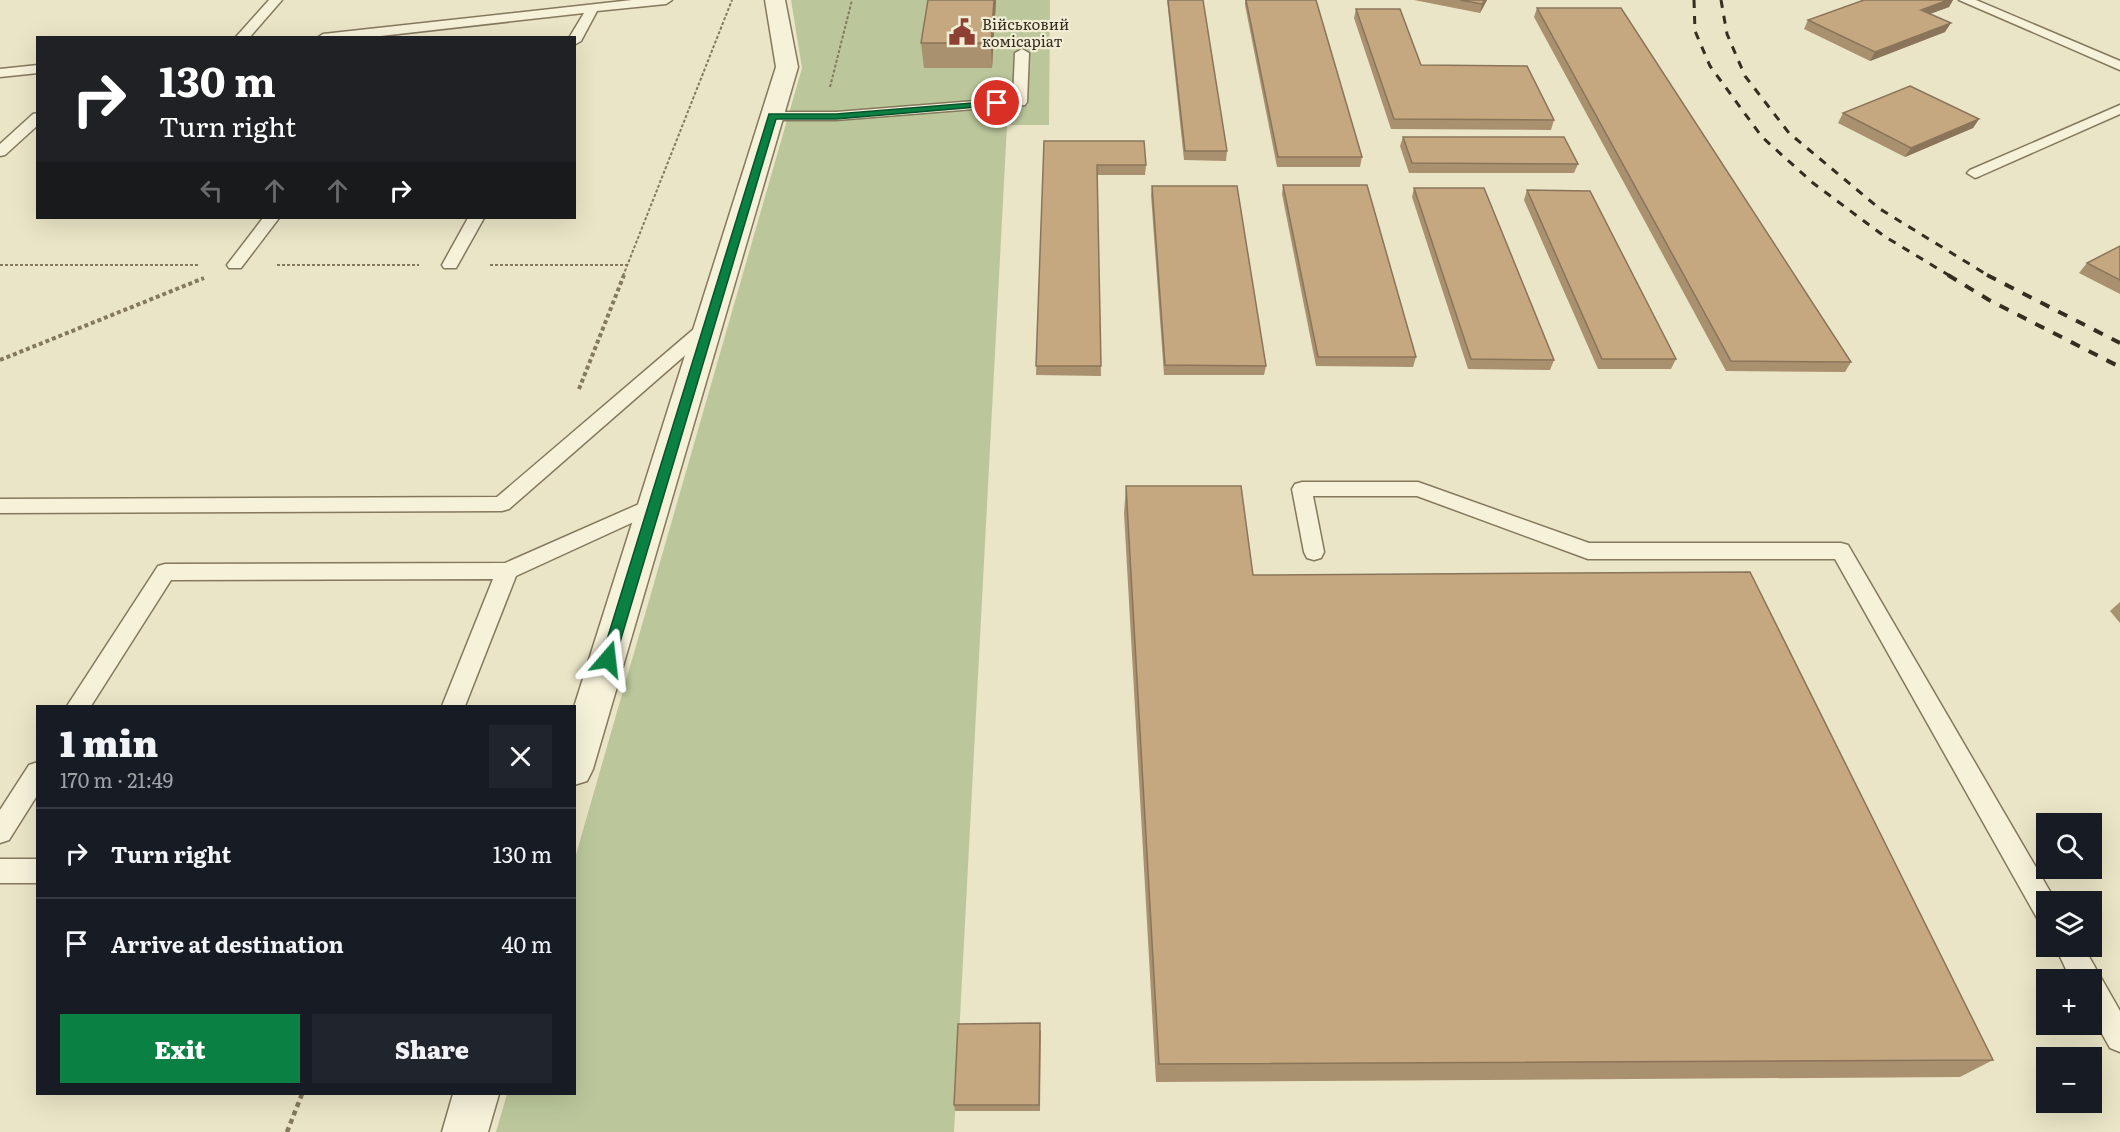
<!DOCTYPE html>
<html lang="en">
<head>
<meta charset="utf-8">
<style>
  :root { --surface:#171b24; --page:#20242c; --text:#f1f3f6; --muted:#9ea1a6; --line:#363941; --accent:#0b8043 }
  body { margin:0; font-family:Literata,serif; background:var(--page); color:var(--text); height:100vh; display:flex; flex-direction:column; font-size:22px; white-space:nowrap }
  * { box-sizing:border-box; margin:0 }
  p { font-size:20px; color:var(--muted) }
  .icon { flex:none; width:33px; height:33px; fill:none; stroke:currentColor; stroke-width:2; stroke-linecap:round; stroke-linejoin:round }
  .map { position:relative; flex:1; overflow:hidden }
  .side { position:absolute; left:36px; top:705px; width:540px; height:390px; display:flex; flex-direction:column; background:var(--surface); border-radius:0px; box-shadow:0 6px 24px #0002 }
  .side>* { flex:none }
  .hud { position:absolute; left:36px; top:36px; width:540px; height:183px; border-radius:0px; box-shadow:0 6px 24px #0002; background:#202124; color:#fff; overflow:hidden }
  .tools { position:absolute; left:2036px; top:813px; display:grid; gap:12px }
  .tools a { display:grid; place-items:center; width:66px; height:66px; border-radius:0px; background:var(--surface); box-shadow:0 6px 24px #0002; font-size:30px }
  .pin { position:absolute; display:grid; place-items:center; width:51px; height:51px; color:#fff; margin:-26px; border:3px solid #fff; border-radius:50%; box-shadow:0 2px 6px #0007 }
  .me { position:absolute; width:66px; margin:-33px; rotate:17deg; stroke-linejoin:round; filter:drop-shadow(0 0 4px #0008) }
  .turn { display:flex; align-items:center; gap:21px; height:126px; padding:0 24px; font-size:27px }
  .turn .icon { width:78px; height:78px; stroke-width:2.5 }
  .turn b { display:block; font-size:42px; line-height:51px }
  .lanes { display:flex; align-items:center; height:57px; padding:0 24px; background:#0003; justify-content:center; gap:30px; direction:ltr }
  .lanes .off { opacity:.35 }
  .round { display:grid; place-items:center; flex:none; width:63px; height:63px; border-radius:0px; background:var(--page) }
  .head { display:flex; align-items:center; justify-content:space-between; height:102px; padding:0 24px }
  h1 { font-size:36px; font-weight:800; line-height:45px }
  .action { display:flex; gap:12px; margin-top:auto; padding:12px 24px }
  .action a { flex:1; height:69px; border-radius:0px; background:var(--accent); color:#fff; font-size:24px; font-weight:800; line-height:69px; text-align:center }
  .action a+a { background:var(--page); color:var(--text) }
  ul { padding:0; list-style:none }
  li { display:flex; align-items:center; gap:18px; height:90px; padding:0 24px; border-top:2px solid var(--line) }
  li div { flex:1 }
  li b { display:block; font-size:22px }
  li em { font-style:normal }
  .map>svg:first-child { display:block }
</style>
</head>
<body>
<div class="map">
<svg width="2120" height="1132" viewBox="0 0 2120 1132">
  <rect width="100%" height="100%" fill="#eae5c6"/>
  <polygon fill="#bbc79b" points="791,0 1050,0 1049,125 1007,125 954,1132 496,1132 507,1094 574,1094 575,858 802,68"/>
  <g fill="none" stroke-linecap="round" stroke-linejoin="round">
    <defs>
      <g id="service">
        <polygon points="269,0 282,0 249,38 235,38"/>
        <polygon points="632,0 672,0 666,4 597,11 581,41 574,45 574,38 569,38 584,13 363,38 317,38 323,34"/>
        <polygon points="1959,0 1976,0 2120,61 2120,70"/>
        <polygon points="1022,49 1029,53 1027,102 1025,105 836,120 772,120 765,116 772,112 836,112 1013,98 1015,53"/>
        <polygon points="38,65 38,73 0,77 0,69"/>
        <polygon points="2120,105 2120,114 1980,176 1975,178 1967,173 1970,170"/>
        <polygon points="38,113 38,125 5,155 0,156 0,144 33,114"/>
        <polygon points="263,218 279,218 241,268 229,268 227,265"/>
        <polygon points="468,218 484,218 456,268 444,268 442,265"/>
        <polygon points="708,320 714,322 717,326 714,330 509,509 502,511 0,513 0,499 497,497 702,322"/>
        <polygon points="1302,482 1418,482 1589,543 1841,543 1848,545 2055,900 2046,902 2046,921 2037,918 1835,559 1588,559 1417,496 1313,496 1324,552 1321,558 1314,560 1307,558 1304,552 1292,489 1295,484"/>
        <polygon points="655,497 662,499 665,504 662,509 516,576 465,706 442,706 493,579 171,580 91,706 67,706 158,566 165,564 505,563"/>
        <polygon points="38,762 38,794 9,840 0,843 0,810 29,765"/>
        <rect x="0" y="859" width="38" height="24"/>
        <polygon points="2055,946 2083,946 2120,1011 2120,1052 2110,1048 2091,1014 2091,980 2071,980"/>
      </g>
      <g id="tertiary">
        <polygon points="765,0 785,0 798,67 593,769 587,781 574,785 574,707 776,67"/>
        <polygon points="453,1094 499,1094 488,1132 442,1132"/>
      </g>
    </defs>
    <use href="#service" stroke="#84785d" stroke-width="3"/>
    <use href="#tertiary" stroke="#84785d" stroke-width="3"/>
    <g stroke="#84785d" stroke-width="2" stroke-dasharray="3 2" stroke-linecap="butt">
      <polyline points="830,87 852,0"/>
      <polyline points="0,265 200,265"/>
      <polyline points="277,265 419,265"/>
      <polyline points="490,265 628,265"/>
      <polyline points="623,276 732,0"/>
    </g>
    <g stroke="#84785d" stroke-width="4" stroke-dasharray="4 3" stroke-linecap="butt">
      <polyline points="0,360 204,278"/>
      <polyline points="579,389 624,275"/>
    </g>
    <polyline stroke="#84785d" stroke-width="4.5" stroke-dasharray="5 4" stroke-linecap="butt" points="287,1132 302,1094"/>
    <use href="#service" fill="#f6f1d9" fill-rule="evenodd"/>
    <use href="#tertiary" fill="#f6f1d9" fill-rule="evenodd"/>
    <g stroke="#352d20" stroke-width="3" stroke-dasharray="8 8" stroke-linecap="butt">
      <polyline points="1694,0 1695,31 1710,66 1762,137 1813,183 1884,236 1950,276"/>
      <polyline points="1721,0 1727,34 1745,76 1789,133 1880,209 1989,276"/>
    </g>
    <g stroke="#352d20" stroke-width="4" stroke-dasharray="10 10" stroke-linecap="butt">
      <polyline points="1948,275 1989,300 2120,367"/>
      <polyline points="1987,275 2120,343"/>
    </g>
  </g>
  <g fill="#a9906e">
    <polygon points="928,0 996,0 992,68 924,68 921,43"/>
    <polygon points="1167,0 1203,0 1227,151 1226,161 1184,160"/>
    <polygon points="1245,0 1316,0 1362,157 1360,167 1277,167 1245,5"/>
    <polygon points="1414,0 1487,0 1480,13"/>
    <polygon points="1864,0 1953,0 1949,7 1930,14 1945,32 1870,61 1804,29 1808,20"/>
    <polygon points="1537,8 1851,362 1845,372 1726,371 1534,17"/>
    <polygon points="1356,9 1421,65 1554,120 1551,130 1391,129 1354,18"/>
    <polygon points="1843,113 1979,119 1973,128 1905,157 1838,123"/>
    <polygon points="1403,137 1578,164 1574,173 1409,173 1400,146"/>
    <polygon points="1044,141 1146,165 1145,175 1097,175 1101,376 1036,375"/>
    <polygon points="1283,185 1416,357 1413,367 1316,366 1282,194"/>
    <polygon points="1152,186 1266,366 1264,375 1164,375 1151,195"/>
    <polygon points="1414,188 1554,360 1550,370 1468,369 1412,197"/>
    <polygon points="1527,190 1676,359 1671,369 1598,369 1524,200"/>
    <polygon points="2120,246 2120,294 2079,273 2087,263"/>
    <polygon points="1126,486 1253,575 1993,1060 1960,1077 1156,1082 1124,513"/>
    <polygon points="2120,602 2120,623 2110,611"/>
    <polygon points="1041,1030 1040,1111 955,1111 954,1105"/>
  </g>
  <g fill="#8a755a">
    <polygon points="994,0 996,0 992,68 991,43"/>
    <polygon points="1485,0 1487,0 1480,13 1482,4"/>
    <polygon points="1948,0 1953,0 1949,7 1916,19 1921,10"/>
    <polygon points="1951,23 1945,32 1870,61 1875,52"/>
    <polygon points="1979,119 1973,128 1905,157 1911,148"/>
  </g>
  <g fill="#c5a780" stroke="#8a755a" stroke-width="1.5">
    <polygon points="928,0 994,0 991,43 921,43"/>
    <polygon points="1168,0 1203,0 1227,151 1185,151"/>
    <polygon points="1246,0 1316,0 1362,157 1278,157"/>
    <polygon points="1460,0 1485,0 1482,4"/>
    <polygon points="1864,0 1948,0 1921,10 1951,23 1875,52 1808,20"/>
    <polygon points="1537,8 1621,8 1851,362 1731,361"/>
    <polygon points="1356,9 1400,9 1421,65 1527,66 1554,120 1394,119"/>
    <polygon points="1910,86 1979,119 1911,148 1843,113"/>
    <polygon points="1403,137 1564,137 1578,164 1412,163"/>
    <polygon points="1044,141 1144,141 1146,165 1097,165 1101,366 1036,366"/>
    <polygon points="1283,185 1367,185 1416,357 1318,357"/>
    <polygon points="1152,186 1237,186 1266,366 1165,365"/>
    <polygon points="1414,188 1484,188 1554,360 1471,359"/>
    <polygon points="1527,190 1590,191 1676,359 1602,359"/>
    <polygon points="2120,246 2120,280 2087,263"/>
    <polygon points="1126,486 1241,486 1253,575 1750,572 1993,1060 1159,1064"/>
    <polygon points="1040,1023 1039,1105 954,1105 958,1024"/>
  </g>
  <polygon fill="#0b8043" stroke="#07532c" stroke-width="1.5" points="997,101 1001,103 1000,105 836,119 776,119 615,659 613,663 603,663 601,659 769,114 836,114"/>
  <defs>
    <symbol id="civic-bare" viewBox="-9 -9 18 18"><path d="M-.6-6.5H3V-4.5H.6V-3L4-1V1h2V6H-6V1h2V-1L-.6-3ZM-1.2 2.5V6h2.4V2.5Z" fill="#8d4033" stroke="#f2eed5" stroke-width="2.5" paint-order="stroke"/></symbol>
  </defs>
  <g fill-rule="evenodd">
    <use href="#civic-bare" x="943" y="13" width="38" height="38"/>
  </g>
  <g text-anchor="middle" dominant-baseline="central" stroke-width="4.5" stroke-linejoin="round" paint-order="stroke">
    <g font-size="15" fill="#352d20" stroke="#f2eed5" text-anchor="start">
      <text x="982" y="23">Військовий<tspan x="982" dy="17">комісаріат</tspan></text>
    </g>
  </g>
</svg>
<div class="tools">
<a><svg class="icon" aria-label="search" viewBox="0 0 24 24"><circle cx="10" cy="10" r="6"/><path d="M15 15l6 6"/></svg></a>
<a><svg class="icon" aria-label="layers" viewBox="0 0 24 24"><path d="M12 4l9 5-9 5-9-5zM3 14l9 5 9-5"/></svg></a>
<a>+</a>
<a>−</a>
</div>
<div class="pin" style="left:997px;top:103px;background:#d93025"><svg class="icon" aria-label="arrive" viewBox="0 0 24 24"><path d="M6 21V4h12l-3 4 3 4H6"/></svg></div>
<svg class="me" style="left:608px;top:659px" viewBox="-20 -20 40 40"><path d="M0-17L14 15 0 8-14 15z" fill="#0b8043" stroke="#fff" stroke-width="4"/></svg>
<div class="hud">
<div class="turn"><svg class="icon" aria-label="right" viewBox="0 0 24 24"><path d="M7 20v-9h11M14 6l5 5-5 5"/></svg><div><b>130 m</b>Turn right</div></div>
<div class="lanes"><svg class="icon off" aria-label="left" viewBox="0 0 24 24"><path d="M17 20v-9H6M10 6l-5 5 5 5"/></svg><svg class="icon off" aria-label="ahead" viewBox="0 0 24 24"><path d="M12 20V5M6 11l6-6 6 6"/></svg><svg class="icon off" aria-label="ahead" viewBox="0 0 24 24"><path d="M12 20V5M6 11l6-6 6 6"/></svg><svg class="icon" aria-label="right" viewBox="0 0 24 24"><path d="M7 20v-9h11M14 6l5 5-5 5"/></svg></div>
</div>
<section class="side">
<div class="head"><div><h1>1 min</h1><p>170 m · 21:49</p></div><a class="round"><svg class="icon" aria-label="close" viewBox="0 0 24 24"><path d="M6 6l12 12M18 6L6 18"/></svg></a></div>
<ul>
<li><svg class="icon" aria-label="right" viewBox="0 0 24 24"><path d="M7 20v-9h11M14 6l5 5-5 5"/></svg><div><b>Turn right</b></div><em>130 m</em></li>
<li><svg class="icon" aria-label="arrive" viewBox="0 0 24 24"><path d="M6 21V4h12l-3 4 3 4H6"/></svg><div><b>Arrive at destination</b></div><em>40 m</em></li>
</ul>
<div class="action"><a>Exit</a><a>Share</a></div>
</section>
</div>
</body>
</html>
